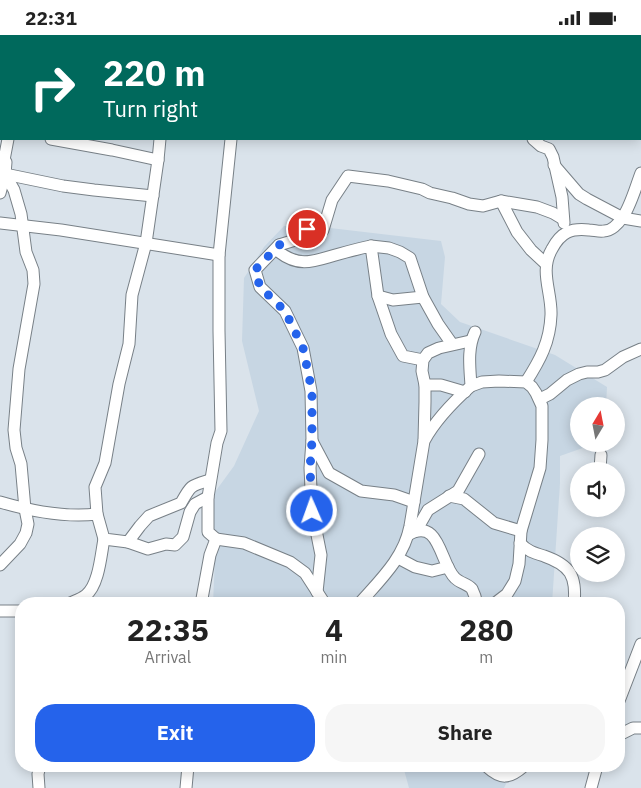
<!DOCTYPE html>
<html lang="en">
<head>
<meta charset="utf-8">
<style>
  :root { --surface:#fff; --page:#f6f6f6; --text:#222; --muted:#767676; --accent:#2563eb }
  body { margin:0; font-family:"IBM Plex Sans",sans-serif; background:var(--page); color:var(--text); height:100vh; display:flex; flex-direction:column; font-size:19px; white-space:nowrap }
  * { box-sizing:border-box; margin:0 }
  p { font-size:16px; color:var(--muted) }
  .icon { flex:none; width:28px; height:28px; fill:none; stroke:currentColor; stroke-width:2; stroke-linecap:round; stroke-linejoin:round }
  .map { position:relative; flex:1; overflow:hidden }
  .details { position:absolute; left:15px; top:562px; width:610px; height:175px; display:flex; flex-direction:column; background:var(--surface); border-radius:20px; box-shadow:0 2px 12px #0003 }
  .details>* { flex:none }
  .hud { position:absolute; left:0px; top:0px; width:641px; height:105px; box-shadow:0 2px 12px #0003; background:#00695c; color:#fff; overflow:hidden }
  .needle { width:32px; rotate:10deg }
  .fabs { position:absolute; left:570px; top:362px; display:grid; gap:10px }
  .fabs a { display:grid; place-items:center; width:55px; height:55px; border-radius:50%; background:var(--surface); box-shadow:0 2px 12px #0003; font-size:25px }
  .pin { position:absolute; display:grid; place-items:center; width:42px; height:42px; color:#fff; margin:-21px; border:2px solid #fff; border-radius:50%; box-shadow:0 1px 5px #0007 }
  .me { position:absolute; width:55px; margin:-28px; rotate:358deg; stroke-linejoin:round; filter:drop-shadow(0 0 4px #0008) }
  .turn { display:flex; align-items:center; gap:18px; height:105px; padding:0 20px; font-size:22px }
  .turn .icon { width:65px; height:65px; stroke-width:2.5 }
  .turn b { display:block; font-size:35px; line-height:42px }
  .eta { display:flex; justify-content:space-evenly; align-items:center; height:85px; text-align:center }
  .eta b { font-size:30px; font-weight:700; line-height:35px }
  .primary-button { display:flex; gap:10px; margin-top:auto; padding:10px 20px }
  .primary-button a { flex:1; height:58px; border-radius:20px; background:var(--accent); color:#fff; font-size:20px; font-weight:700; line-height:58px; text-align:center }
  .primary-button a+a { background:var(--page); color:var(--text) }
  .status { display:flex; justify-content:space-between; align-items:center; height:35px; padding:0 25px; background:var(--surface); direction:ltr }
  .status svg { height:14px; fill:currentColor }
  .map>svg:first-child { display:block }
</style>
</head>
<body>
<div class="status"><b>22:31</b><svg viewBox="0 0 49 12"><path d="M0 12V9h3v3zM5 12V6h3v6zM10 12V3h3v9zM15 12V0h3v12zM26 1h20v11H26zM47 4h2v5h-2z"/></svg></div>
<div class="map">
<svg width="641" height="753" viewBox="0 0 641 753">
  <rect width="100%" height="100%" fill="#dae3eb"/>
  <g fill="#c7d6e3">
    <polygon points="284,191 330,193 441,206 445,222 441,269 460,287 555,320 607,352 606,371 579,371 579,409 594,409 560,421 560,448 552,569 213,569 215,522 213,482 215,457 234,431 259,376 242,306 244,243 264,212"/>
    <polygon points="403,731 515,731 504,753 409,753"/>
  </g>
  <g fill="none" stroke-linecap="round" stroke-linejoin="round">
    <defs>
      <g id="minor">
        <polyline points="412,0 414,1"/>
        <polyline points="25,1 26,0"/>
        <polyline points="178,1 178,0"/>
        <polyline points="234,1 234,0"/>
        <polyline points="0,2 1,3"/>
        <polyline points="51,104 112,115 158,125 160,104"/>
        <polyline points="533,104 541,111 549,114 553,122 562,162 564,188"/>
        <polyline points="554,130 579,159 587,164 623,183 641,186"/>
        <polyline points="5,139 63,151 94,155 153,161"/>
        <polyline points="0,158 5,139 4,125 8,104"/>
        <polyline points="501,166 517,197 531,215 546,229"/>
        <polyline points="0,188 61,195 219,220"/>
        <path d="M279 210V217C301 234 316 225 339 219 350 216 361 213 371 211L378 261 391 299 403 321 423 325"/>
        <polyline points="371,211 389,213 400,217 410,223 423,262 438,289 452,309"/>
        <polyline points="378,261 393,265 423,262"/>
        <path d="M526 347C540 325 550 307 551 280 552 257 539 236 552 214 561 197 571 193 589 195 594 195 599 197 604 196 611 196 618 189 622 183 630 173 636 151 641 138"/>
        <polyline points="425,350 441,350 465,357"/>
        <polyline points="471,351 482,347 499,346 526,347 532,352 536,358 542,371 542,405 540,433 521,496 519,529 515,546 507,559 494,569"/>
        <polyline points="540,364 550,359 567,345 579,339 587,337 598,337 605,335 623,322 641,314"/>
        <polyline points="424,405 425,367 425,350 422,336 423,325 428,318 439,313 470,306"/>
        <polyline points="312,406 329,438 361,456 394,460 414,467"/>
        <polyline points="600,434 601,420"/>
        <polyline points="449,461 464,464 494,488 521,496"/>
        <path d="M0 467C31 476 65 483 97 479L104 504 128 507 148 514 166 509 175 510 183 502 190 477 195 469 208 462"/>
        <polyline points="97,479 95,452 105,428 119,349 129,309 132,260 146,208 158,125"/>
        <polyline points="416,496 428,475 458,456 479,419"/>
        <path d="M408 500C440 481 440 529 455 543 460 548 468 549 472 554 474 558 476 564 477 569"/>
        <polyline points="216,504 244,508 290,527 305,538 325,569"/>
        <path d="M128 507 140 491 149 481 181 468C191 450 190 451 210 445"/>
        <path d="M520 508C527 516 534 518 544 521 570 530 577 541 574 569"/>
        <polyline points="398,523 415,532 432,536 448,532"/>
        <polyline points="0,530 20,509 26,498 28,489 25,474 21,429 16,413 14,395 19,334 34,249 33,235 26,217 21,179 14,155 5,139 6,127"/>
        <polyline points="317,557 321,520 312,475 310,433 312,406 311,356 303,313 285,276 260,252 255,235 279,210 292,206 301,201 307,194 323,195 332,165 348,141 388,146 422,154 430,158 452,163 469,169 483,171 501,166 537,172 553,178 563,184"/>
        <path d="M68 569C74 566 81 564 86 560 99 550 101 519 104 504"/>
        <polyline points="201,569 210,520 216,504 208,497 208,462 217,408 221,396 219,296 219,220 231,104"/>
        <path d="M359 569C380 545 404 523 410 491L424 406C435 386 453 367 471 351 470 333 467 314 475 297"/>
        <polyline points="0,576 21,576"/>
        <polyline points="619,666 641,609"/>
        <polyline points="619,700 633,693 641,693"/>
        <path d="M486 731C501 745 509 744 524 731"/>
        <polyline points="39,753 38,739 40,731"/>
        <polyline points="186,753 188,731"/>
        <polyline points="591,753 597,731"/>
      </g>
    </defs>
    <use href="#minor" stroke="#788087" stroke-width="13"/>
    <use href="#minor" stroke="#fff" stroke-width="11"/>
  </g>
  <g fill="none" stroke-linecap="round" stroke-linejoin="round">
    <polyline stroke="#2563eb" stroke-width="9" stroke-dasharray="0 16.2" points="307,194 301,201 292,206 279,210 255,235 260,252 285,276 303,313 312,356 312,406 310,433 312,476"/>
  </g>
</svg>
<div class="fabs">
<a><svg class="needle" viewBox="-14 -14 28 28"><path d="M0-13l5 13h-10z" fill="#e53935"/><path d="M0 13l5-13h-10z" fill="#767676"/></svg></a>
<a><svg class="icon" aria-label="sound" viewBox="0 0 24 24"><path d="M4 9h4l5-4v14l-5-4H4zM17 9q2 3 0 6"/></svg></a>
<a><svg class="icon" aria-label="layers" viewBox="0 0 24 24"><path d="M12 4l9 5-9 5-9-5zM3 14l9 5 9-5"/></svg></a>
</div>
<div class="pin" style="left:307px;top:194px;background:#d93025"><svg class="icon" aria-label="arrive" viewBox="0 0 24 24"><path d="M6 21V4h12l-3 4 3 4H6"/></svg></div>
<svg class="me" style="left:312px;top:476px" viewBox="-20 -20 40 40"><circle r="17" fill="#2563eb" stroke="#fff" stroke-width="3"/><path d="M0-11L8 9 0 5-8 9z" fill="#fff"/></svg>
<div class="hud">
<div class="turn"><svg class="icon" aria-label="right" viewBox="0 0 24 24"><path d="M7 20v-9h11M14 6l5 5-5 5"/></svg><div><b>220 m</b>Turn right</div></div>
</div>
<section class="details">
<div class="eta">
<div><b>22:35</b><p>Arrival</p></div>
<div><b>4</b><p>min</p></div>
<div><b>280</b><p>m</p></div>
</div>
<div class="primary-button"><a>Exit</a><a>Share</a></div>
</section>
</div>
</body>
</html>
